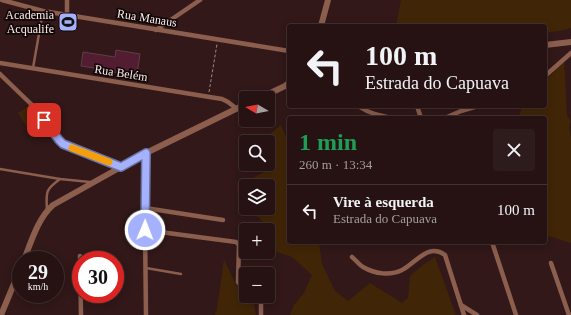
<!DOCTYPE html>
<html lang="pt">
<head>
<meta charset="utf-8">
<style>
  :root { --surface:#261212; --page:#2e1b1b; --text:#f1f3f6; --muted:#a49e9f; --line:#423232 }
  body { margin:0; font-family:Georgia,serif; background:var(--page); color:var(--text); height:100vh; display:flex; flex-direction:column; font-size:15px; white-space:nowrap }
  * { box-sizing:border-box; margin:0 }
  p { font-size:13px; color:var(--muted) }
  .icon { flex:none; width:22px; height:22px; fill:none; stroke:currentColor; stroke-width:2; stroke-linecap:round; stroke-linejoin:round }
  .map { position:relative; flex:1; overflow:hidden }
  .details { position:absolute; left:287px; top:116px; width:260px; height:128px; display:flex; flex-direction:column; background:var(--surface); border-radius:4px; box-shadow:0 2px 10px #0003,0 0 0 1px var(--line) }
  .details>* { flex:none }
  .hud { position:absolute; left:287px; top:24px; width:260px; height:84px; border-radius:4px; box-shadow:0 2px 10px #0003,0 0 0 1px var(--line); background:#261212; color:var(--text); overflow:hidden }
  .needle { width:26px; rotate:280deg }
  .buttons { position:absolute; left:239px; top:91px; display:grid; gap:8px }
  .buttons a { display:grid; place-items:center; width:36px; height:36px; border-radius:4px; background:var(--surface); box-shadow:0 2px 10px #0003,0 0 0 1px var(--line); font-size:20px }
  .speed { position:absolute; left:12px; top:251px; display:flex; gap:8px; font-size:20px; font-weight:700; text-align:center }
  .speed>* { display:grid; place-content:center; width:52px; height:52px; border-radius:50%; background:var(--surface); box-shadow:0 2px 10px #0003,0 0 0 1px var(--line); line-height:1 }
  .speed small { font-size:10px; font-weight:400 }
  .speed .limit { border:6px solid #d22; background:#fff; color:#111 }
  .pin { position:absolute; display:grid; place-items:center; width:34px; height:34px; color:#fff; margin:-17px; border-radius:8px; box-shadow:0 2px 6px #0006 }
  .me { position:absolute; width:44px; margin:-22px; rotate:1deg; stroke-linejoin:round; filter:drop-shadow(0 0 3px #0008) }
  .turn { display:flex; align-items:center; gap:14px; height:84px; padding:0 12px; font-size:18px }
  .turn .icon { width:52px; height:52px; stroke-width:2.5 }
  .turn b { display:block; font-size:28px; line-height:34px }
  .round { display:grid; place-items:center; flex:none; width:42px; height:42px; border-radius:4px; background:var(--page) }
  .headline { display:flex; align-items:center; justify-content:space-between; height:68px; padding:0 12px }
  h1 { font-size:24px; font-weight:700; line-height:30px; color:#1e9e55 }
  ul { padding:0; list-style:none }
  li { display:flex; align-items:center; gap:12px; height:52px; padding:0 12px; border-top:1px solid var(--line) }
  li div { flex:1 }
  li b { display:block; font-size:15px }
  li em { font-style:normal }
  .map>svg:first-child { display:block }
</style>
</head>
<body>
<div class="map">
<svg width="571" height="315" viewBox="0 0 571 315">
  <rect width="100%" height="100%" fill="#321818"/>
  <g fill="#412507" fill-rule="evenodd">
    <polygon points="401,0 571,0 571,28 559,31 545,33 545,26 396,26"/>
    <polygon points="564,62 565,73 567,116 571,121 569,126 571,138 571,243 545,235 545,118 520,118 520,113 523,106 545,106 545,81"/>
    <polygon points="30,105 46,125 32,135 18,113"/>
    <path d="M281 125 289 145V242H319L322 264 335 291 348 301 370 283 402 303 408 298 410 276 423 265 435 257 456 315H290L294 305 304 293 312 275 292 257 268 249V230H249L260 228 264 223 258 217 239 210 237 186 274 167V150L270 134ZM246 186H268V208H246Z"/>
    <polygon points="224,259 236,285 246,292 246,296 252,296 256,315 215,315 217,309"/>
  </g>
  <polygon fill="#531d31" stroke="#5b3e47" points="116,50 140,54 137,75 113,72 113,71 81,66 83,52 115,57"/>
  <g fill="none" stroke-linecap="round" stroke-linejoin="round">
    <polyline stroke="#9d8888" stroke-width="1" stroke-dasharray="3 2" stroke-linecap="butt" points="209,92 217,44"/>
    <g stroke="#8b5e4e" stroke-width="2.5">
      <polyline points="33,68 43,11"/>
      <polyline points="0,169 60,179 90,182"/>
      <path d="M47 210C46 192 45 190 60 179"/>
      <polyline points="146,268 181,274"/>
    </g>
    <g stroke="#8b5e4e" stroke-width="4.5">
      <polyline points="2,0 43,11 289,51"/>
      <polyline points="67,0 67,15"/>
      <polyline points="156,30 200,0"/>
      <polyline points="0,63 222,99 228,102 237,109"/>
      <polyline points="0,74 31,104 59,140 63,144 121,167"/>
      <polyline points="545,76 571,53"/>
      <path d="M358 106C370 114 383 117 397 118"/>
      <polyline points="417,106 421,118"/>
      <polyline points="445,118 461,111 478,106"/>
      <polyline points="145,208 223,220"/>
      <polyline points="145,230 236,242 239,245 238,282 242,287 246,289"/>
      <polyline points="492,242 516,315"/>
      <polyline points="80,256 81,315"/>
      <path d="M352 257C356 260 359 265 363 267 375 274 390 276 402 270 415 264 428 242 445 255L464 315"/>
      <polyline points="551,263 569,315"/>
      <polyline points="461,305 477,315"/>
      <polyline points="146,315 145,230 146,153"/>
      <polyline points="261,315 261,296"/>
    </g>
    <g stroke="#8b5e4e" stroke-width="6">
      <polyline points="321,26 328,0"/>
      <polyline points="545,45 571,42"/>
      <polyline points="260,98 285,86 289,83"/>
      <path d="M24 260C31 242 38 218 53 205L146 153 246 104"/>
      <polyline points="1,315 21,267"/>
    </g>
  </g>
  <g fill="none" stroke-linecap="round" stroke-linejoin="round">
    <defs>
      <polyline id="route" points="44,120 59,140 63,144 121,167 146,153 145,230"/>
    </defs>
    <use href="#route" stroke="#6b73a4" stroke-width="10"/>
    <use href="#route" stroke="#a5b1fc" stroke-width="7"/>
    <polyline stroke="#f59e0b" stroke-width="7" points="72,148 109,162"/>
  </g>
  <defs>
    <symbol id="stadium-square" viewBox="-11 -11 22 22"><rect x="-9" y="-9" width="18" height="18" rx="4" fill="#a5b1fc" stroke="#120707"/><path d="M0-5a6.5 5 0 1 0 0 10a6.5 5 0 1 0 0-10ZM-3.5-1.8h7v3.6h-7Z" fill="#111"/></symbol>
  </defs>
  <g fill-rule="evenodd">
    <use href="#stadium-square" x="57" y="11" width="22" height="22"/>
  </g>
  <g text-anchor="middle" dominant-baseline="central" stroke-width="3.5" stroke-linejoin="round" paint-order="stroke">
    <g font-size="12" fill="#ffefef" stroke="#120707" text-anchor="end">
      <text x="54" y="15">Academia<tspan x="54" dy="14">Acqualife</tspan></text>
    </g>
    <g font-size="12" fill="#ffefef" stroke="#120707">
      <text transform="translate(147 18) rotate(9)">Rua Manaus</text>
      <text transform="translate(121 73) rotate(9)">Rua Belém</text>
    </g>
  </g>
</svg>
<div class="buttons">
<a><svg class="needle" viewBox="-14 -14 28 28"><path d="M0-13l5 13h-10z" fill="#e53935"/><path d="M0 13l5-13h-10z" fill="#a49e9f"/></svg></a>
<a><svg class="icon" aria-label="search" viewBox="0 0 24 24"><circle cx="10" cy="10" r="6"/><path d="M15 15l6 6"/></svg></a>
<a><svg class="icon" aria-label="layers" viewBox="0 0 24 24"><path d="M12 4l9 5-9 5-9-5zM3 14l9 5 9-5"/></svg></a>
<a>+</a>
<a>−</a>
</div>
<div class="speed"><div>29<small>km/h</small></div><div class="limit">30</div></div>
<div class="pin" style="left:44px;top:120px;background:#d93025"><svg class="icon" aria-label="arrive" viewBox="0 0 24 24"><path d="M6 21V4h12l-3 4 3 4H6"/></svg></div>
<svg class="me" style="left:145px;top:230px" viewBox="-20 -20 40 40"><circle r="17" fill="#a5b1fc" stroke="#fff" stroke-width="3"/><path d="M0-11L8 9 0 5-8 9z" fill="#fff"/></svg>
<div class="hud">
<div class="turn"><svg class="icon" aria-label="left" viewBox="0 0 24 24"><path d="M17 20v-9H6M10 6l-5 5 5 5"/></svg><div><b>100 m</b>Estrada do Capuava</div></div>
</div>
<section class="details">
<div class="headline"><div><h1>1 min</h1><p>260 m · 13:34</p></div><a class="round"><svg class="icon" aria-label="close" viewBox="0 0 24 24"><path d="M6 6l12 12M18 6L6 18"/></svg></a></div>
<ul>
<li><svg class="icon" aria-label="left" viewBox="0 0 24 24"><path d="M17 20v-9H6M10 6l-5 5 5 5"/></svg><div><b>Vire à esquerda</b><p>Estrada do Capuava</p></div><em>100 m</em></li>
</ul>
</section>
</div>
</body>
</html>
